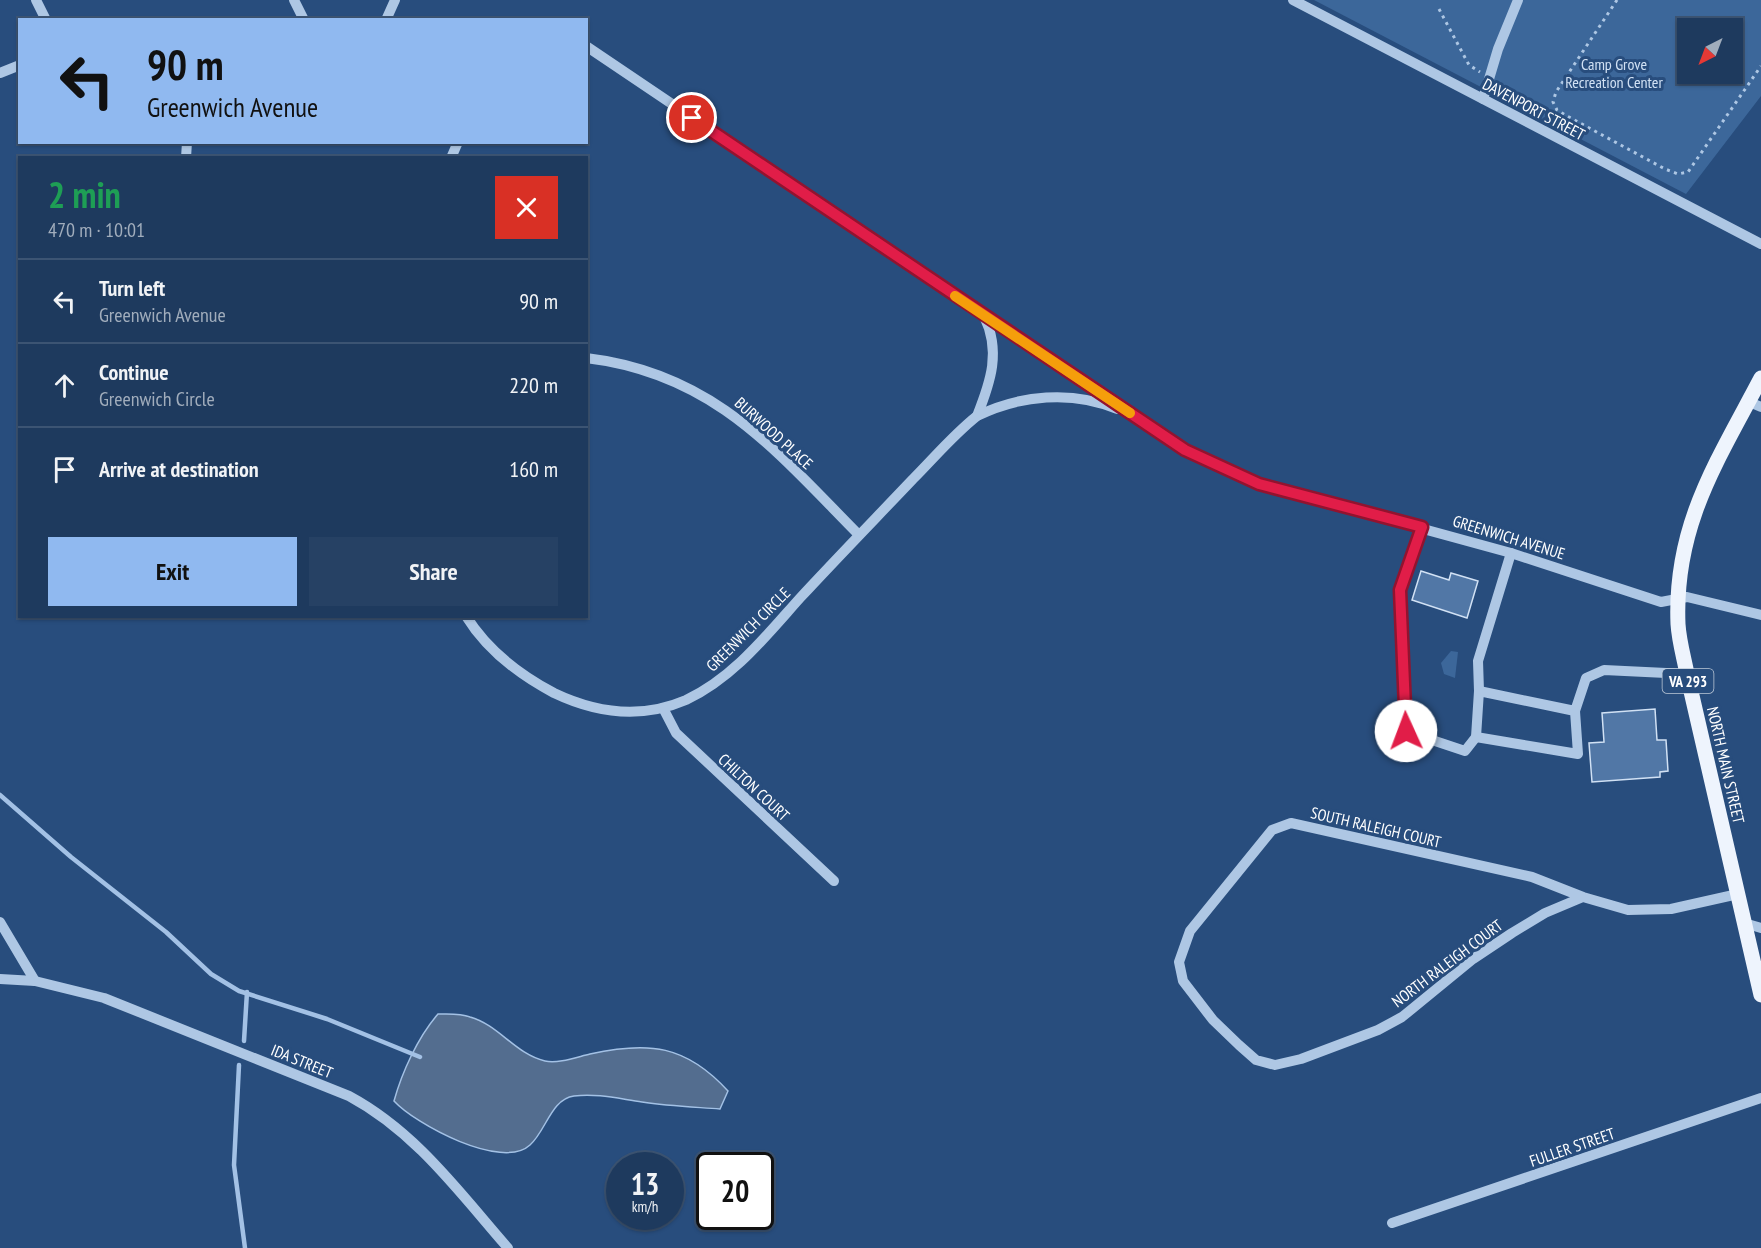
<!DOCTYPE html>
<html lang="en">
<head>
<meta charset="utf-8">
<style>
  :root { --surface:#1e3a5e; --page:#264164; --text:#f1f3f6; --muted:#a1adbc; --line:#3c5473; --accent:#90b9f0 }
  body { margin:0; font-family:"PT Sans Narrow",sans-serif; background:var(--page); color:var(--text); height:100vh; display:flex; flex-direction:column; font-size:22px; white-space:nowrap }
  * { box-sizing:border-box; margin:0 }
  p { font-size:20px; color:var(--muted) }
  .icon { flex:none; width:33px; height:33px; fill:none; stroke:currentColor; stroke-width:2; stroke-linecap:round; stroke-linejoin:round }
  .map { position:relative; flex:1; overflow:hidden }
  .drawer { position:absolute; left:18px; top:156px; width:570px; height:462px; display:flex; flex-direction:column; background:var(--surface); border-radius:0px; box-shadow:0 2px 4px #0004,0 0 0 2px var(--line) }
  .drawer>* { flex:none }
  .guide { position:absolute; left:18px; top:18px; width:570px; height:126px; border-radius:0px; box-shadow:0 2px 4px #0004,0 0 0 2px var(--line); background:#90b9f0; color:#111; overflow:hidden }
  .needle { width:39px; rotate:222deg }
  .fabs { position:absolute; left:1677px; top:18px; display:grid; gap:12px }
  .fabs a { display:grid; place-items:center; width:66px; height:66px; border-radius:0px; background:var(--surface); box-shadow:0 2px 4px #0004,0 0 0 2px var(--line); font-size:30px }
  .speed { position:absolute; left:606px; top:1152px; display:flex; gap:12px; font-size:30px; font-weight:700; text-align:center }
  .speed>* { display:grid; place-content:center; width:78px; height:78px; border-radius:50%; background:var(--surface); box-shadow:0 2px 4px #0004,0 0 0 2px var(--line); line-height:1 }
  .speed small { font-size:15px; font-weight:400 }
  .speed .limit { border:3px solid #111; border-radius:9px; background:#fff; color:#111 }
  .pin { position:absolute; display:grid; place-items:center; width:51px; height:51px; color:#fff; margin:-26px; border:3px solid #fff; border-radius:50%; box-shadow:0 2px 6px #0007 }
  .me { position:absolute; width:66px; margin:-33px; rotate:358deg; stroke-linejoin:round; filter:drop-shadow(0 0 4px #0008) }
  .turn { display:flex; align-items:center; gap:21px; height:126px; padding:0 30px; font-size:27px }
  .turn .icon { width:78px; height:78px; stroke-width:2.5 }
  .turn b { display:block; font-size:42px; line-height:51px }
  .round { display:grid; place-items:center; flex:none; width:63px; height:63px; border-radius:0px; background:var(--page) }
  .headline { display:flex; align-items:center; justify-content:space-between; height:102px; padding:0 30px }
  h1 { font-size:36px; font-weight:700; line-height:45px; color:#1e9e55 }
  .primary-button { display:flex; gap:12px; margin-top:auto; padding:12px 30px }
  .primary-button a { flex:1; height:69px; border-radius:0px; background:var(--accent); color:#111; font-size:24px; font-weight:700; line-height:69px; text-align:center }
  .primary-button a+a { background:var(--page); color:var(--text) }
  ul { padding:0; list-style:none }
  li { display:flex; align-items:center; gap:18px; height:84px; padding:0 30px; border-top:2px solid var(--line) }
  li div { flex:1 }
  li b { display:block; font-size:22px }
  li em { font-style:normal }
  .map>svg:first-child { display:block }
</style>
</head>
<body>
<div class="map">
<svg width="1761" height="1248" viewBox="0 0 1761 1248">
  <rect width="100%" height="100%" fill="#284d7d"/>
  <g fill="#3c679a" fill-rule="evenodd">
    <path d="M1314 0H1761V96L1686 194ZM1688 28H1732V74H1688Z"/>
    <polygon points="1451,651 1458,652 1455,678 1444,674 1441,663"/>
  </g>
  <path fill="#536d8f" stroke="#a3c1e5" stroke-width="1.5" d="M438 1014C449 1014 460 1013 470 1017 499 1025 515 1054 545 1061 558 1064 577 1057 590 1054 649 1041 686 1045 728 1091L720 1109C694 1107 668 1106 642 1102 620 1099 597 1093 574 1096 551 1099 546 1131 530 1145 502 1171 415 1124 394 1101 402 1072 418 1037 438 1014Z"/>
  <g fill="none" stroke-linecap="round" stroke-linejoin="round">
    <g stroke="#a3c1e5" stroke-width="4.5">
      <polyline points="0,795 71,857 166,932 211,974 239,991 327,1019 420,1057"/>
      <polyline points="244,1041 247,992"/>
      <polyline points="239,1065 234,1165 245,1248"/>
    </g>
  </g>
  <g fill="#5177a6" stroke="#d1e1f4" stroke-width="1.5">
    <polygon points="1421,571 1449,580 1451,573 1478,581 1467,618 1412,600"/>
    <polygon points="1655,709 1657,740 1666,740 1668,771 1660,772 1660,777 1592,782 1589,743 1604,742 1602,713"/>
  </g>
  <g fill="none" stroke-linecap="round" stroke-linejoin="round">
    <g stroke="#aec7e4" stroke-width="3" stroke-dasharray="3 4.5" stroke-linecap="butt">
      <polyline points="1617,0 1556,92 1553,102 1557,110 1567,116 1665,169 1678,174 1688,172 1761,66"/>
      <polyline points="1439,9 1469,65 1480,72"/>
    </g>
    <g stroke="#aec7e4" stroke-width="10">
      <polyline points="36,0 46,20"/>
      <polyline points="294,0 304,20"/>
      <polyline points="1293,0 1761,244"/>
      <polyline points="386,20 395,0"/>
      <polyline points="586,46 1185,450 1259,484 1511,553 1661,602 1687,597 1761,615"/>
      <polyline points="0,73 20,65"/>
      <polyline points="1483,99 1498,49 1518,0"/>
      <polyline points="186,158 187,142"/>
      <polyline points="451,158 458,142"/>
      <path d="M586 358C713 373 774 449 858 534"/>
      <polyline points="1749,402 1761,407"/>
      <path d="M977 416C991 381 1001 351 984 316"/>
      <polyline points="1422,527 1400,589 1405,731 1465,751 1476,737"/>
      <path d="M466 616C487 650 520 675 554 693 596 713 642 719 686 700 733 678 766 636 800 598 837 558 875 519 913 479 934 458 953 435 977 416 1020 395 1072 390 1117 409"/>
      <polyline points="1479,691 1478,661 1511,553"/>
      <polyline points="663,708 676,733 834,881"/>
      <polyline points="1575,711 1479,691 1476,737 1578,754 1575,711 1586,678 1604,670 1687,674"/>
      <polyline points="1583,897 1545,913 1512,933 1473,959 1402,1017 1378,1030 1301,1059 1275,1065 1256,1060 1239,1045 1213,1020 1183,981 1179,962 1190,931 1272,830 1291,823 1532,877 1583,897 1628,910 1671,909 1738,894"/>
      <polyline points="0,922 35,981"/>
      <polyline points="1744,923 1761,928"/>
      <path d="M0 979 35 981 104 998 349 1096C416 1132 459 1192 508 1248"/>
      <polyline points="1392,1223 1761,1098"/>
    </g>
    <path stroke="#eef4fd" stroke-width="15" d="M1761 378C1717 462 1674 525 1678 624 1679 641 1684 658 1687 674L1761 995"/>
  </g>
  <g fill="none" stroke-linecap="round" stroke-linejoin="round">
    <defs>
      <polyline id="route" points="692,118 1185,450 1259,484 1422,527 1400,590 1406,731"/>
    </defs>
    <use href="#route" stroke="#92132f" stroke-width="15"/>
    <use href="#route" stroke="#e11d48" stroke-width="10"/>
    <polyline stroke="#f59e0b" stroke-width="10" points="955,296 1130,413"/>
  </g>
  <g text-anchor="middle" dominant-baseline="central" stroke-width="6" stroke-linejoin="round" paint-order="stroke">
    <rect fill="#284d7d" stroke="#becad8" stroke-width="1.5" x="1662.5" y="669" width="51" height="24" rx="4.5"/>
    <g font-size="15" font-weight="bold" fill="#fff">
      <text x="1688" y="681">VA 293</text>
    </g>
    <g font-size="16" fill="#d1e1f4" stroke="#284d7d">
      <text x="1614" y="64">Camp Grove<tspan x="1614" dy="18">Recreation Center</tspan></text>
    </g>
    <g font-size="16" fill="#fff" stroke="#284d7d">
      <text transform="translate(1534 109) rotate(28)">DAVENPORT STREET</text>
      <text transform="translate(774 433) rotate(42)">BURWOOD PLACE</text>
      <text transform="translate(1509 537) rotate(17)">GREENWICH AVENUE</text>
      <text transform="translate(748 629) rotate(-45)">GREENWICH CIRCLE</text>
      <text transform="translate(1726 765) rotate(77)">NORTH MAIN STREET</text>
      <text transform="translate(754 787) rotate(43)">CHILTON COURT</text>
      <text transform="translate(1376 827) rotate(13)">SOUTH RALEIGH COURT</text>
      <text transform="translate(1447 963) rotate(-37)">NORTH RALEIGH COURT</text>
      <text transform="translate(302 1061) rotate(22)">IDA STREET</text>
      <text transform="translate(1572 1147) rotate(-19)">FULLER STREET</text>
    </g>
  </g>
</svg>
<div class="fabs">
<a><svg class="needle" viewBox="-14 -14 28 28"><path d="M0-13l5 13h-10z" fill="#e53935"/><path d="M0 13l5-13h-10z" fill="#a1adbc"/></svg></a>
</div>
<div class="speed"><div>13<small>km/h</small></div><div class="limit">20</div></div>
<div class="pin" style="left:692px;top:118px;background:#d93025"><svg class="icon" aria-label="arrive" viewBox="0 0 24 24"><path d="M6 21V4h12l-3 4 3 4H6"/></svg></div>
<svg class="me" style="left:1406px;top:731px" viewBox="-20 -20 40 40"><circle r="19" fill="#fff"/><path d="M0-13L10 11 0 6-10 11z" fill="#e11d48"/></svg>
<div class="guide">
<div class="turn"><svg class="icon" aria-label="left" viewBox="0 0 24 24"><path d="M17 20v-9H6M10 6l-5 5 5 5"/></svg><div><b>90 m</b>Greenwich Avenue</div></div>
</div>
<section class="drawer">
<div class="headline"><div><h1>2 min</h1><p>470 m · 10:01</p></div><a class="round" style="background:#d93025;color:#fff"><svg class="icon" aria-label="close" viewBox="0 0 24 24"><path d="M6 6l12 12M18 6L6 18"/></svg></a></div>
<ul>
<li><svg class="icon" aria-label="left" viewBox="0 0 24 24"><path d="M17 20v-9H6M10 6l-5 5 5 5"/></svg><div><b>Turn left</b><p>Greenwich Avenue</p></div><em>90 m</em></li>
<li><svg class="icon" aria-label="ahead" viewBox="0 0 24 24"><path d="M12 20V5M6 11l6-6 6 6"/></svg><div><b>Continue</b><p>Greenwich Circle</p></div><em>220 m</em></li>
<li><svg class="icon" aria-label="arrive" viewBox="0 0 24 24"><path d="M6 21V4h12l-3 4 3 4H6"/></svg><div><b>Arrive at destination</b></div><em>160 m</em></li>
</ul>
<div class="primary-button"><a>Exit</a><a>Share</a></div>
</section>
</div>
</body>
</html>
